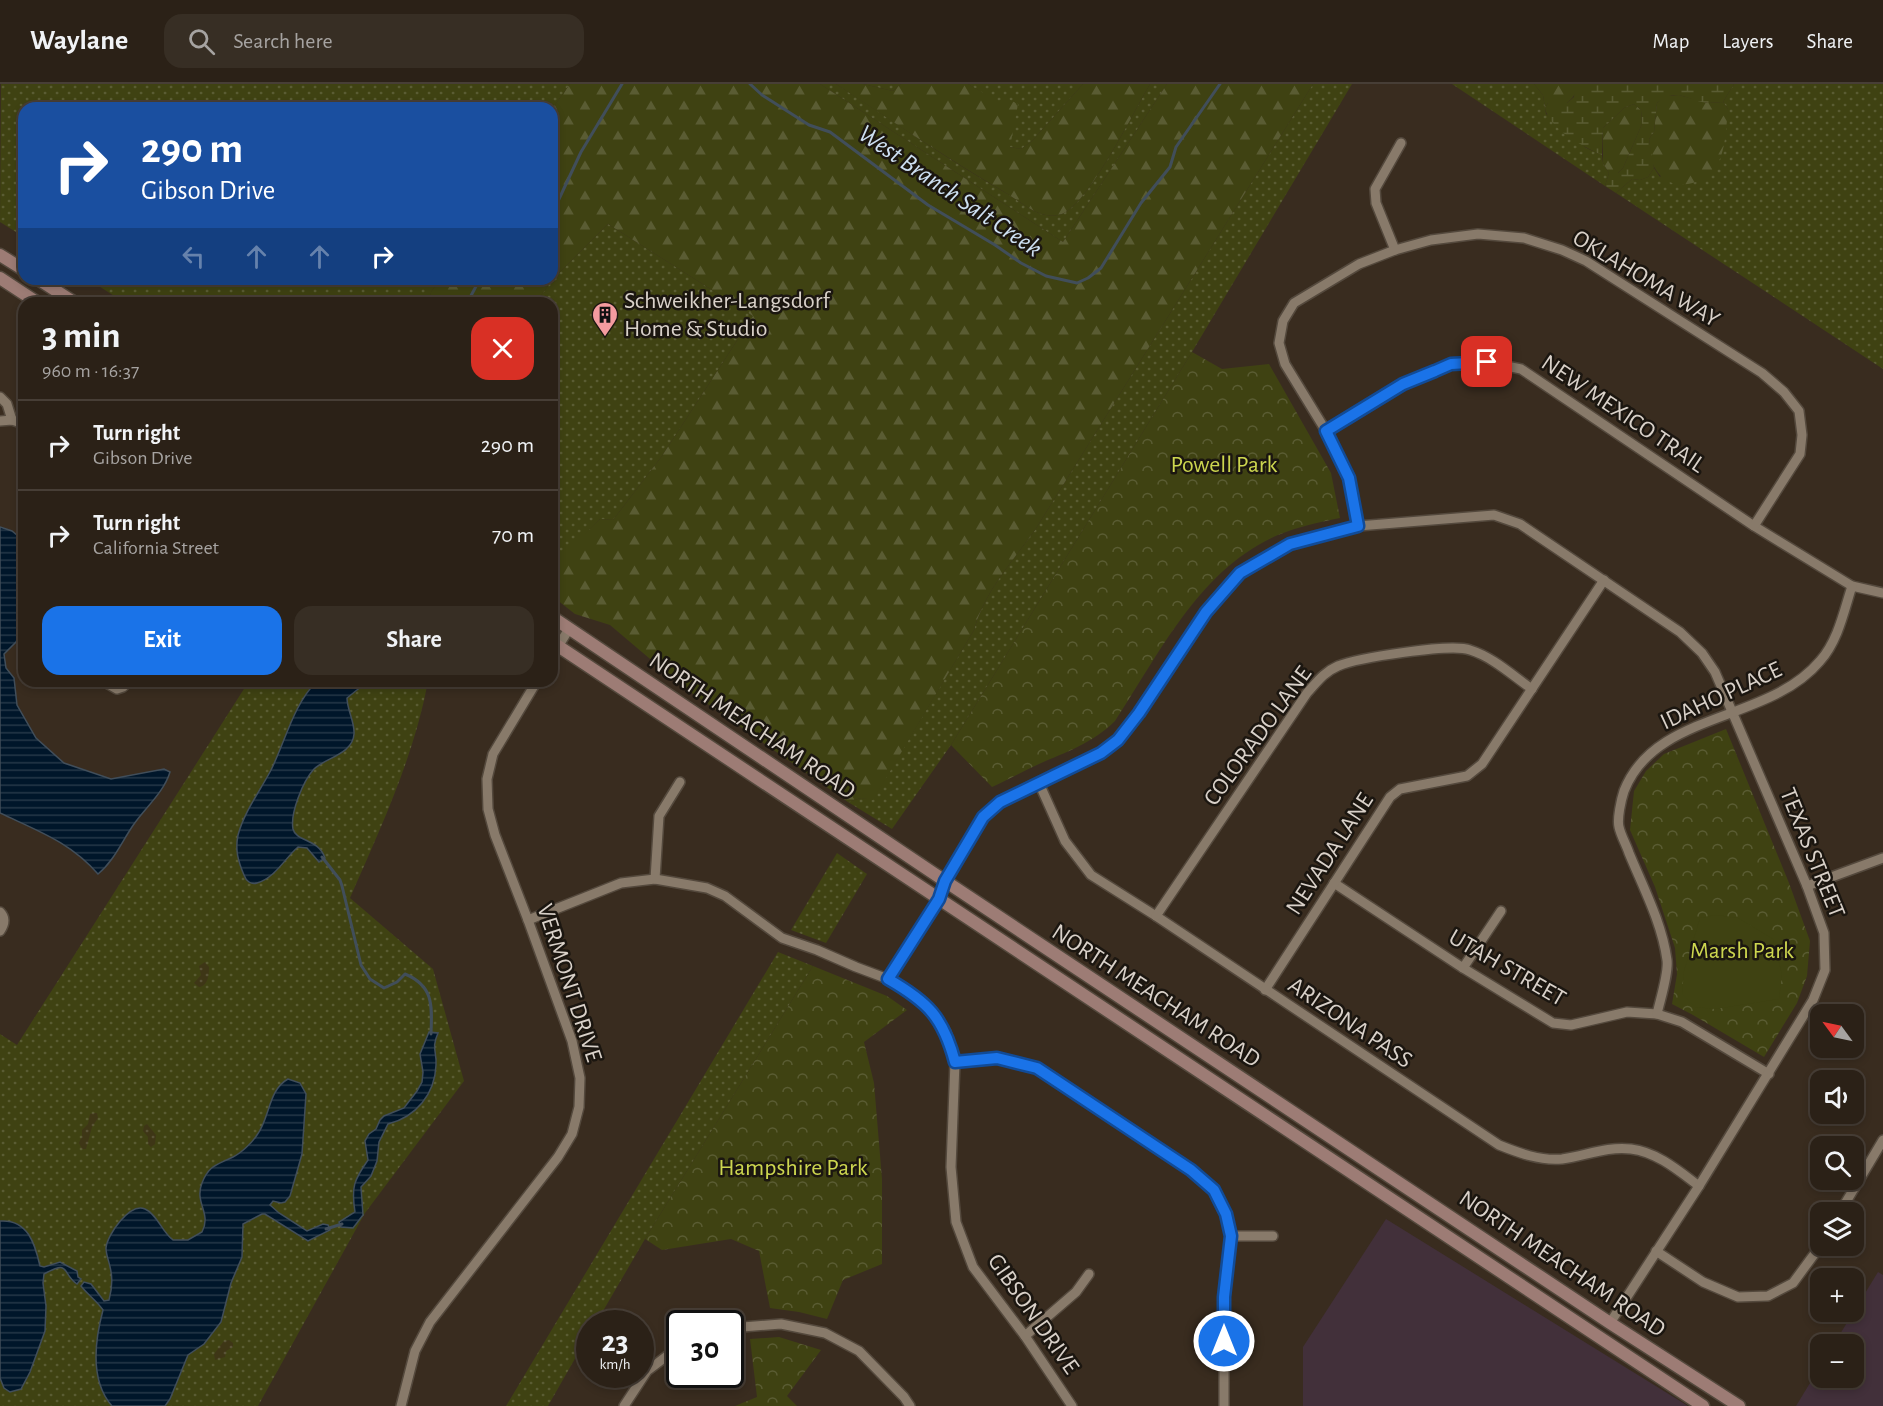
<!DOCTYPE html>
<html lang="en">
<head>
<meta charset="utf-8">
<style>
  :root { --surface:#2b2117; --page:#372e24; --text:#f1f3f6; --muted:#a6a3a1; --line:#473e36; --accent:#1a73e8 }
  body { margin:0; font-family:"Alegreya Sans",sans-serif; background:var(--page); color:var(--text); height:100vh; display:flex; flex-direction:column; font-size:22px; white-space:nowrap }
  * { box-sizing:border-box; margin:0 }
  p { font-size:20px; color:var(--muted) }
  .icon { flex:none; width:33px; height:33px; fill:none; stroke:currentColor; stroke-width:2; stroke-linecap:round; stroke-linejoin:round }
  .map { position:relative; flex:1; overflow:hidden }
  .side { position:absolute; left:18px; top:213px; width:540px; height:390px; display:flex; flex-direction:column; background:var(--surface); border-radius:18px; box-shadow:0 3px 9px #0003,0 0 0 2px var(--line) }
  .side>* { flex:none }
  .banner { position:absolute; left:18px; top:18px; width:540px; height:183px; border-radius:18px; box-shadow:0 3px 9px #0003,0 0 0 2px var(--line); background:#1a4fa0; color:#fff; overflow:hidden }
  .needle { width:39px; rotate:303deg }
  .controls { position:absolute; left:1810px; top:920px; display:grid; gap:12px }
  .controls a { display:grid; place-items:center; width:54px; height:54px; border-radius:12px; background:var(--surface); box-shadow:0 3px 9px #0003,0 0 0 2px var(--line); font-size:30px }
  .speed { position:absolute; left:576px; top:1226px; display:flex; gap:12px; font-size:30px; font-weight:700; text-align:center }
  .speed>* { display:grid; place-content:center; width:78px; height:78px; border-radius:50%; background:var(--surface); box-shadow:0 3px 9px #0003,0 0 0 2px var(--line); line-height:1 }
  .speed small { font-size:15px; font-weight:400 }
  .speed .limit { border:3px solid #111; border-radius:9px; background:#fff; color:#111 }
  .pin { position:absolute; display:grid; place-items:center; width:51px; height:51px; color:#fff; margin:-26px; border-radius:12px; box-shadow:0 3px 9px #0006 }
  .me { position:absolute; width:66px; margin:-33px; rotate:0deg; stroke-linejoin:round; filter:drop-shadow(0 0 4px #0008) }
  .turn { display:flex; align-items:center; gap:21px; height:126px; padding:0 24px; font-size:27px }
  .turn .icon { width:78px; height:78px; stroke-width:2.5 }
  .turn b { display:block; font-size:42px; line-height:51px }
  .lanes { display:flex; align-items:center; height:57px; padding:0 24px; background:#0003; justify-content:center; gap:30px; direction:ltr }
  .lanes .off { opacity:.35 }
  .round { display:grid; place-items:center; flex:none; width:63px; height:63px; border-radius:18px; background:var(--page) }
  .headline { display:flex; align-items:center; justify-content:space-between; height:102px; padding:0 24px }
  h1 { font-size:36px; font-weight:700; line-height:45px }
  .button { display:flex; gap:12px; margin-top:auto; padding:12px 24px }
  .button a { flex:1; height:69px; border-radius:18px; background:var(--accent); color:#fff; font-size:24px; font-weight:700; line-height:69px; text-align:center }
  .button a+a { background:var(--page); color:var(--text) }
  ul { padding:0; list-style:none }
  li { display:flex; align-items:center; gap:18px; height:90px; padding:0 24px; border-top:2px solid var(--line) }
  li div { flex:1 }
  li b { display:block; font-size:22px }
  li em { font-style:normal }
  header { display:flex; align-items:center; gap:36px; box-sizing:border-box; height:84px; padding:0 30px; background:var(--surface); border-bottom:2px solid var(--line) }
  header strong { font-size:28px }
  nav { display:flex; gap:33px; margin-inline-start:auto; font-size:21px }
  .search { width:420px; height:54px; background:var(--page); display:flex; align-items:center; gap:15px; box-sizing:border-box; padding:0 21px; border-radius:18px; color:var(--muted); font-size:22px }
  .map>svg:first-child { display:block }
</style>
</head>
<body>
<header>
<strong>Waylane</strong>
<div class="search"><svg class="icon" aria-label="search" viewBox="0 0 24 24"><circle cx="10" cy="10" r="6"/><path d="M15 15l6 6"/></svg>Search here</div>
<nav><a>Map</a><a>Layers</a><a>Share</a></nav>
</header>
<div class="map">
<svg width="1883" height="1322" viewBox="0 0 1883 1322">
  <defs>
    <pattern id="grass-dots" width="8" height="8" patternUnits="userSpaceOnUse" patternTransform="scale(1.5)"><rect width="8" height="8" fill="#3f4212"/><path d="M2 2h.1M6 6h.1" fill="none" stroke="#5a5c33" stroke-width="1.8" stroke-linecap="round"/></pattern>
    <pattern id="forest-firs" width="22" height="20" patternUnits="userSpaceOnUse" patternTransform="scale(1.5)"><rect width="22" height="20" fill="#3f4212"/><path d="M5 1l3.5 6h-7zM16 11l3.5 6h-7z" fill="#5a5c33"/></pattern>
    <pattern id="wetland-marsh" width="20" height="14" patternUnits="userSpaceOnUse" patternTransform="scale(1.5)"><rect width="20" height="14" fill="#3f4212"/><path d="M1 5h8M5 5V1M11 12h8M15 12V8" fill="none" stroke="#5a5c33"/></pattern>
    <pattern id="sand-dots" width="8" height="8" patternUnits="userSpaceOnUse" patternTransform="scale(1.5)"><rect width="8" height="8" fill="#3e3616"/><path d="M2 2h.1M6 6h.1" fill="none" stroke="#595237" stroke-width="1.8" stroke-linecap="round"/></pattern>
    <pattern id="park-crowns" width="20" height="18" patternUnits="userSpaceOnUse" patternTransform="scale(1.5)"><rect width="20" height="18" fill="#3f4212"/><path d="M2 6a3 3 0 1 1 6 0M12 15a3 3 0 1 1 6 0" fill="none" stroke="#5a5c33"/></pattern>
    <pattern id="water-rules" width="6" height="5" patternUnits="userSpaceOnUse" patternTransform="scale(1.5)"><rect width="6" height="5" fill="#00162a"/><path d="M0 2.5h6" fill="none" stroke="#253748"/></pattern>
  </defs>
  <rect width="100%" height="100%" fill="#392c1f"/>
  <g fill="#42303a">
    <polygon points="1386,1135 1688,1322 1303,1322 1303,1263"/>
    <polygon points="1878,1188 1883,1191 1883,1322 1796,1322 1821,1281 1821,1293 1854,1293 1854,1260 1834,1260"/>
  </g>
  <g fill="url(#grass-dots)">
    <polygon points="1,0 570,0 552,25 24,24 24,153 0,138"/>
    <path d="M820 0H836C892 36 948 76 1006 109 1018 116 1033 129 1046 131 1052 132 1058 132 1064 129 1091 115 1133 29 1150 0H1167L1063 158Z"/>
    <polygon points="863,0 901,0 893,7"/>
    <polygon points="968,0 1083,0 1032,57 1021,65 1010,63 997,18"/>
    <path d="M1313 0H1352L1192 268 951 661 892 745 848 718 861 714 873 715 974 546C984 508 1012 478 1035 446Z"/>
    <polygon points="1452,0 1534,0 1543,11 1546,30 1586,64 1602,71 1603,79 1609,89 1605,102"/>
    <polygon points="1734,0 1883,0 1883,285 1616,109 1632,95 1640,96 1648,93 1654,84 1660,93 1728,25 1723,18"/>
    <polygon points="608,140 753,232 662,372 613,436 600,435 553,484 552,219 535,219 554,194"/>
    <polygon points="88,195 440,195 431,208 430,219 125,219"/>
    <path d="M249 597H428C414 673 381 743 350 814L433 885 464 997 365 1129 258 1322H0V950L17 961Z"/>
    <polygon points="837,769 867,790 826,859 791,846"/>
    <polygon points="778,868 813,882 645,1155 596,1239 590,1239 589,1250 548,1322 506,1322"/>
  </g>
  <g fill="url(#forest-firs)">
    <path d="M570 0H820L1063 158 1167 0H1313L1035 446C1012 478 984 508 974 546L873 716 861 714 848 718 682 602 610 541 575 530 552 512V483L600 435 613 436 662 372 753 232 608 140 554 194 535 219H430L431 208 440 195H552V25Z"/>
    <path d="M836 0H863L893 7 901 0H968L997 17 1008 15 1018 20 1010 63 1021 65 1032 57 1083 0H1150C1133 29 1091 115 1064 129 1058 132 1052 132 1046 131 1033 129 1018 116 1006 109 948 75 892 37 836 0Z"/>
    <path d="M1534 0H1575C1578 8 1573 14 1567 19H1548L1545 24 1543 11Z"/>
    <path d="M1679 11 1707 19 1723 18 1728 25C1726 43 1726 69 1715 84 1701 103 1669 108 1656 86 1650 78 1651 65 1649 55L1654 48 1657 19 1665 12Z"/>
    <polygon points="1634,20 1641,26 1642,40 1623,84 1618,89 1609,89 1603,79 1603,44 1624,24"/>
  </g>
  <path fill="url(#wetland-marsh)" d="M1575 0H1734L1723 18C1718 18 1713 19 1708 19 1687 17 1677 2 1657 19L1654 48 1649 55 1654 84 1648 93 1640 96 1632 95 1616 109 1605 102 1609 89H1618L1623 84 1642 40 1641 26 1634 20 1624 24 1603 44 1602 71C1585 64 1548 44 1545 24L1548 19H1567L1574 13Z"/>
  <g fill="url(#sand-dots)">
    <path d="M205 878 209 883C209 891 208 902 199 903L194 899 201 891 199 882Z"/>
    <polygon points="94,1029 97,1029 98,1034 92,1043 86,1065 82,1065 79,1059 82,1052 82,1046 88,1040 90,1030"/>
    <polygon points="147,1040 156,1051 155,1060 151,1063 148,1060 148,1053 143,1047 144,1042"/>
    <polygon points="229,1256 233,1259 233,1263 226,1267 225,1273 215,1276 214,1270 224,1257"/>
  </g>
  <g fill="url(#park-crowns)">
    <path d="M1192 268 1222 285 1269 280 1331 389 1340 434C1320 438 1297 443 1278 451 1199 485 1160 569 1115 637 1093 659 1066 668 1039 680 1023 687 1008 696 992 703L951 661Z"/>
    <polygon points="1726,645 1789,799 1810,857 1807,892 1797,919 1764,973 1693,931 1672,920 1677,890 1675,864 1655,803 1630,746 1634,707 1646,687 1664,670"/>
    <polygon points="813,882 887,912 907,926 864,958 874,999 882,1095 882,1180 843,1196 827,1235 799,1228 770,1224 759,1167 731,1155 662,1166 645,1155"/>
    <polygon points="779,1253 821,1266 787,1312 797,1322 735,1322 757,1313 750,1255"/>
  </g>
  <polygon fill="#3f4212" points="1716,831 1738,834 1773,855 1782,890 1779,915 1715,925 1695,923 1682,910 1684,887 1700,834"/>
  <g fill="url(#water-rules)" stroke="#414e5a" stroke-width="1.5">
    <path d="M0 443 12 447 24 457V540L16 558 4 570 6 584 14 594 17 621 36 654 64 679 111 695 164 685 170 688C164 708 146 723 134 740 122 757 114 777 98 790 70 758 38 747 0 729Z"/>
    <path d="M317 597H368L347 614C347 626 355 638 354 650 353 670 325 674 314 685 303 697 290 729 293 745 296 758 318 754 325 774L319 778 307 764 298 763C285 774 275 794 257 799 251 801 246 797 244 791 238 777 235 766 238 751 244 728 260 707 271 686 286 656 293 621 317 597Z"/>
    <path d="M429 948 438 949C431 965 437 967 436 981 435 1010 416 1033 388 1040L379 1058 377 1077 371 1092 361 1103 363 1131 353 1144 341 1143 339 1138 355 1128C351 1103 354 1096 368 1076L365 1057 369 1050 376 1045 380 1036 384 1032 404 1024 417 1007 422 998 423 988 420 970Z"/>
    <path d="M288 995 300 999 306 1010 302 1070 290 1112 285 1118 281 1119 273 1117 270 1121 279 1129 307 1147 323 1140 328 1141 330 1146 308 1157 265 1130H262L243 1140 242 1173 231 1199 221 1238 204 1260 188 1271 170 1315 165 1322H112C90 1297 95 1256 103 1226 97 1217 88 1211 81 1202L84 1198 91 1200 104 1217 109 1216C112 1205 113 1194 110 1183 109 1177 106 1171 106 1164 107 1151 130 1118 145 1125 157 1130 162 1148 173 1156H188L202 1148C212 1129 194 1119 202 1099 209 1081 217 1081 233 1073 241 1069 252 1059 257 1051 270 1034 268 1006 288 995Z"/>
    <path d="M0 1137C28 1135 35 1160 40 1182L44 1183 60 1178 77 1187 78 1193 81 1195 77 1200C61 1189 71 1175 44 1190L43 1199 46 1222 45 1247 30 1288 21 1305 10 1308 4 1304 0 1294Z"/>
  </g>
  <g fill="none" stroke-linecap="round" stroke-linejoin="round">
    <g stroke="#414e5a" stroke-width="3">
      <polyline points="750,0 762,11 809,41 830,48 928,121 995,161 1021,179 1046,192 1077,199 1088,194 1101,184 1141,119 1170,83 1176,63 1220,0"/>
      <polyline points="552,130 581,68 622,0"/>
      <polyline points="467,219 480,195"/>
      <path d="M322 773 340 796 342 802 361 881 370 895 384 904 397 898 405 890C434 902 432 922 431 950"/>
      <polyline points="326,1145 342,1140"/>
    </g>
    <defs>
      <g id="street">
        <polyline points="1395,166 1376,119 1375,105 1401,59"/>
        <polyline points="0,313 7,320 12,336"/>
        <polyline points="0,337 12,336 24,340"/>
        <polyline points="1326,347 1403,300 1451,280 1487,278 1521,285 1754,442 1852,502 1883,509"/>
        <polyline points="1358,442 1349,394 1326,347 1285,280 1279,259 1283,237 1294,219 1359,180 1395,166 1431,156 1478,150 1524,154 1562,166 1586,177 1762,289 1784,308 1799,327 1802,351 1800,370 1754,442"/>
        <polyline points="552,572 569,545"/>
        <polyline points="103,597 117,605 123,603 128,597"/>
        <path d="M1039 699 1065 757 1091 791 1156 832 1499 1061C1519 1069 1540 1077 1562 1075 1585 1072 1607 1062 1631 1065 1657 1068 1679 1087 1699 1102"/>
        <polyline points="655,795 659,732 680,698"/>
        <polyline points="1334,799 1463,884 1553,939 1571,941 1627,928 1657,930 1682,938 1769,990"/>
        <polyline points="1807,802 1883,774"/>
        <path d="M0 828C6 834 4 841 0 847"/>
        <path d="M1156 832 1307 609C1317 598 1324 588 1338 582 1357 574 1451 559 1470 566 1493 573 1513 592 1532 605"/>
        <polyline points="528,836 621,799 655,795 707,804 725,812 782,854 817,866 856,883 888,895 924,919 946,948 955,978 951,1083 956,1138 973,1183 1025,1252 1072,1322"/>
        <polyline points="1463,884 1501,827"/>
        <polyline points="888,895 939,815 945,797 983,733 1000,718 1101,669 1118,656 1139,629 1206,528 1240,489 1290,460 1358,442 1494,431 1520,440 1680,548 1702,569 1715,588 1807,802 1824,849 1825,886 1813,916 1699,1102 1610,1239"/>
        <polyline points="1265,906 1390,713 1400,705 1467,692 1482,680 1604,496"/>
        <path d="M1657 930C1660 916 1669 889 1667 876 1662 839 1643 803 1629 769 1626 760 1621 752 1619 743 1617 735 1621 716 1624 707 1655 627 1768 639 1820 577 1838 557 1844 527 1852 502"/>
        <polyline points="955,978 997,973 1037,984 1191,1086 1214,1106 1226,1130 1231,1152 1224,1213 1224,1322"/>
        <polyline points="1840,1128 1883,1056"/>
        <polyline points="1231,1152 1273,1152"/>
        <polyline points="1656,1167 1703,1198 1738,1213 1768,1212 1793,1199 1821,1161"/>
        <polyline points="730,1244 781,1240 825,1249 859,1267 904,1313 910,1322"/>
        <polyline points="1025,1252 1076,1208 1089,1190"/>
        <polyline points="401,1322 415,1267 430,1238 558,1073 572,1050 579,1023 580,994 572,957 528,836 495,751 488,725 487,695 493,670 537,597"/>
        <polyline points="624,1322 647,1287 680,1262"/>
      </g>
      <g id="secondary">
        <polyline points="0,171 24,186"/>
        <polyline points="0,194 38,219"/>
        <polyline points="38,195 75,219"/>
        <polyline points="552,533 945,797 1610,1239 1739,1322"/>
        <polyline points="552,558 1703,1322"/>
      </g>
    </defs>
    <use href="#street" stroke="#54493d" stroke-width="12"/>
    <use href="#secondary" stroke="#54493d" stroke-width="15"/>
    <use href="#street" stroke="#887a6a" stroke-width="9"/>
    <use href="#secondary" stroke="#9d7c75" stroke-width="12"/>
  </g>
  <g fill="none" stroke-linecap="round" stroke-linejoin="round">
    <defs>
      <path id="route" d="M1224 1257V1213L1231 1152 1226 1130 1214 1106 1191 1086 1037 984 997 974 955 978C943 933 928 918 888 895L939 815 945 797 983 733 1000 718 1101 669 1118 656 1139 629 1206 528 1240 489 1290 460 1358 442 1349 394 1326 347 1403 300 1435 287 1451 280 1487 278"/>
    </defs>
    <use href="#route" stroke="#114b97" stroke-width="15"/>
    <use href="#route" stroke="#1a73e8" stroke-width="10"/>
  </g>
  <defs>
    <symbol id="building-pin" viewBox="-11 -11 22 30"><path d="M0 17L-7.5 6A9.5 9.5 0 1 1 7.5 6Z" fill="#f49b9f" stroke="#1b1610"/><path d="M-4-6H4V6H1V3H-1V6H-4ZM-2.5-4.3h1.7v1.8h-1.7ZM.8-4.3h1.7v1.8H.8ZM-2.5-1h1.7V.8h-1.7ZM.8-1h1.7V.8H.8Z" fill="#111"/></symbol>
  </defs>
  <g fill-rule="evenodd">
    <use href="#building-pin" x="590" y="216" width="30" height="40"/>
  </g>
  <g text-anchor="middle" dominant-baseline="central" stroke-width="5" stroke-linejoin="round" paint-order="stroke">
    <g font-size="24" fill="#d9d1c9" stroke="#1b1610">
      <text transform="translate(1646 195) rotate(31)">OKLAHOMA WAY</text>
      <text transform="translate(1623 330) rotate(34)">NEW MEXICO TRAIL</text>
      <text transform="translate(1721 612) rotate(-25)">IDAHO PLACE</text>
      <text transform="translate(752 642) rotate(34)">NORTH MEACHAM ROAD</text>
      <text transform="translate(1258 652) rotate(-54)">COLORADO LANE</text>
      <text transform="translate(1812 769) rotate(68)">TEXAS STREET</text>
      <text transform="translate(1330 770) rotate(-57)">NEVADA LANE</text>
      <text transform="translate(1507 884) rotate(30)">UTAH STREET</text>
      <text transform="translate(569 899) rotate(72)">VERMONT DRIVE</text>
      <text transform="translate(1156 912) rotate(33)">NORTH MEACHAM ROAD</text>
      <text transform="translate(1350 939) rotate(34)">ARIZONA PASS</text>
      <text transform="translate(1562 1180) rotate(34)">NORTH MEACHAM ROAD</text>
      <text transform="translate(1033 1230) rotate(55)">GIBSON DRIVE</text>
    </g>
    <g font-size="24" fill="#d9d1c9" stroke="#1b1610" text-anchor="start">
      <text x="624" y="217">Schweikher-Langsdorf<tspan x="624" dy="28">Home &amp; Studio</tspan></text>
    </g>
    <g font-size="24" fill="#cdd64f" stroke="#1b1610">
      <text x="1224" y="381">Powell Park</text>
      <text x="1742" y="867">Marsh Park</text>
      <text x="793" y="1084">Hampshire Park</text>
    </g>
    <g font-size="26" font-style="italic" fill="#cee0f2" stroke="#1b1610">
      <text transform="translate(950 107) rotate(34)">West Branch Salt Creek</text>
    </g>
  </g>
</svg>
<div class="controls">
<a><svg class="needle" viewBox="-14 -14 28 28"><path d="M0-13l5 13h-10z" fill="#e53935"/><path d="M0 13l5-13h-10z" fill="#a6a3a1"/></svg></a>
<a><svg class="icon" aria-label="sound" viewBox="0 0 24 24"><path d="M4 9h4l5-4v14l-5-4H4zM17 9q2 3 0 6"/></svg></a>
<a><svg class="icon" aria-label="search" viewBox="0 0 24 24"><circle cx="10" cy="10" r="6"/><path d="M15 15l6 6"/></svg></a>
<a><svg class="icon" aria-label="layers" viewBox="0 0 24 24"><path d="M12 4l9 5-9 5-9-5zM3 14l9 5 9-5"/></svg></a>
<a>+</a>
<a>−</a>
</div>
<div class="speed"><div>23<small>km/h</small></div><div class="limit">30</div></div>
<div class="pin" style="left:1487px;top:278px;background:#d93025"><svg class="icon" aria-label="arrive" viewBox="0 0 24 24"><path d="M6 21V4h12l-3 4 3 4H6"/></svg></div>
<svg class="me" style="left:1224px;top:1257px" viewBox="-20 -20 40 40"><circle r="17" fill="#1a73e8" stroke="#fff" stroke-width="3"/><path d="M0-11L8 9 0 5-8 9z" fill="#fff"/></svg>
<div class="banner">
<div class="turn"><svg class="icon" aria-label="right" viewBox="0 0 24 24"><path d="M7 20v-9h11M14 6l5 5-5 5"/></svg><div><b>290 m</b>Gibson Drive</div></div>
<div class="lanes"><svg class="icon off" aria-label="left" viewBox="0 0 24 24"><path d="M17 20v-9H6M10 6l-5 5 5 5"/></svg><svg class="icon off" aria-label="ahead" viewBox="0 0 24 24"><path d="M12 20V5M6 11l6-6 6 6"/></svg><svg class="icon off" aria-label="ahead" viewBox="0 0 24 24"><path d="M12 20V5M6 11l6-6 6 6"/></svg><svg class="icon" aria-label="right" viewBox="0 0 24 24"><path d="M7 20v-9h11M14 6l5 5-5 5"/></svg></div>
</div>
<section class="side">
<div class="headline"><div><h1>3 min</h1><p>960 m · 16:37</p></div><a class="round" style="background:#d93025;color:#fff"><svg class="icon" aria-label="close" viewBox="0 0 24 24"><path d="M6 6l12 12M18 6L6 18"/></svg></a></div>
<ul>
<li><svg class="icon" aria-label="right" viewBox="0 0 24 24"><path d="M7 20v-9h11M14 6l5 5-5 5"/></svg><div><b>Turn right</b><p>Gibson Drive</p></div><em>290 m</em></li>
<li><svg class="icon" aria-label="right" viewBox="0 0 24 24"><path d="M7 20v-9h11M14 6l5 5-5 5"/></svg><div><b>Turn right</b><p>California Street</p></div><em>70 m</em></li>
</ul>
<div class="button"><a>Exit</a><a>Share</a></div>
</section>
</div>
</body>
</html>
